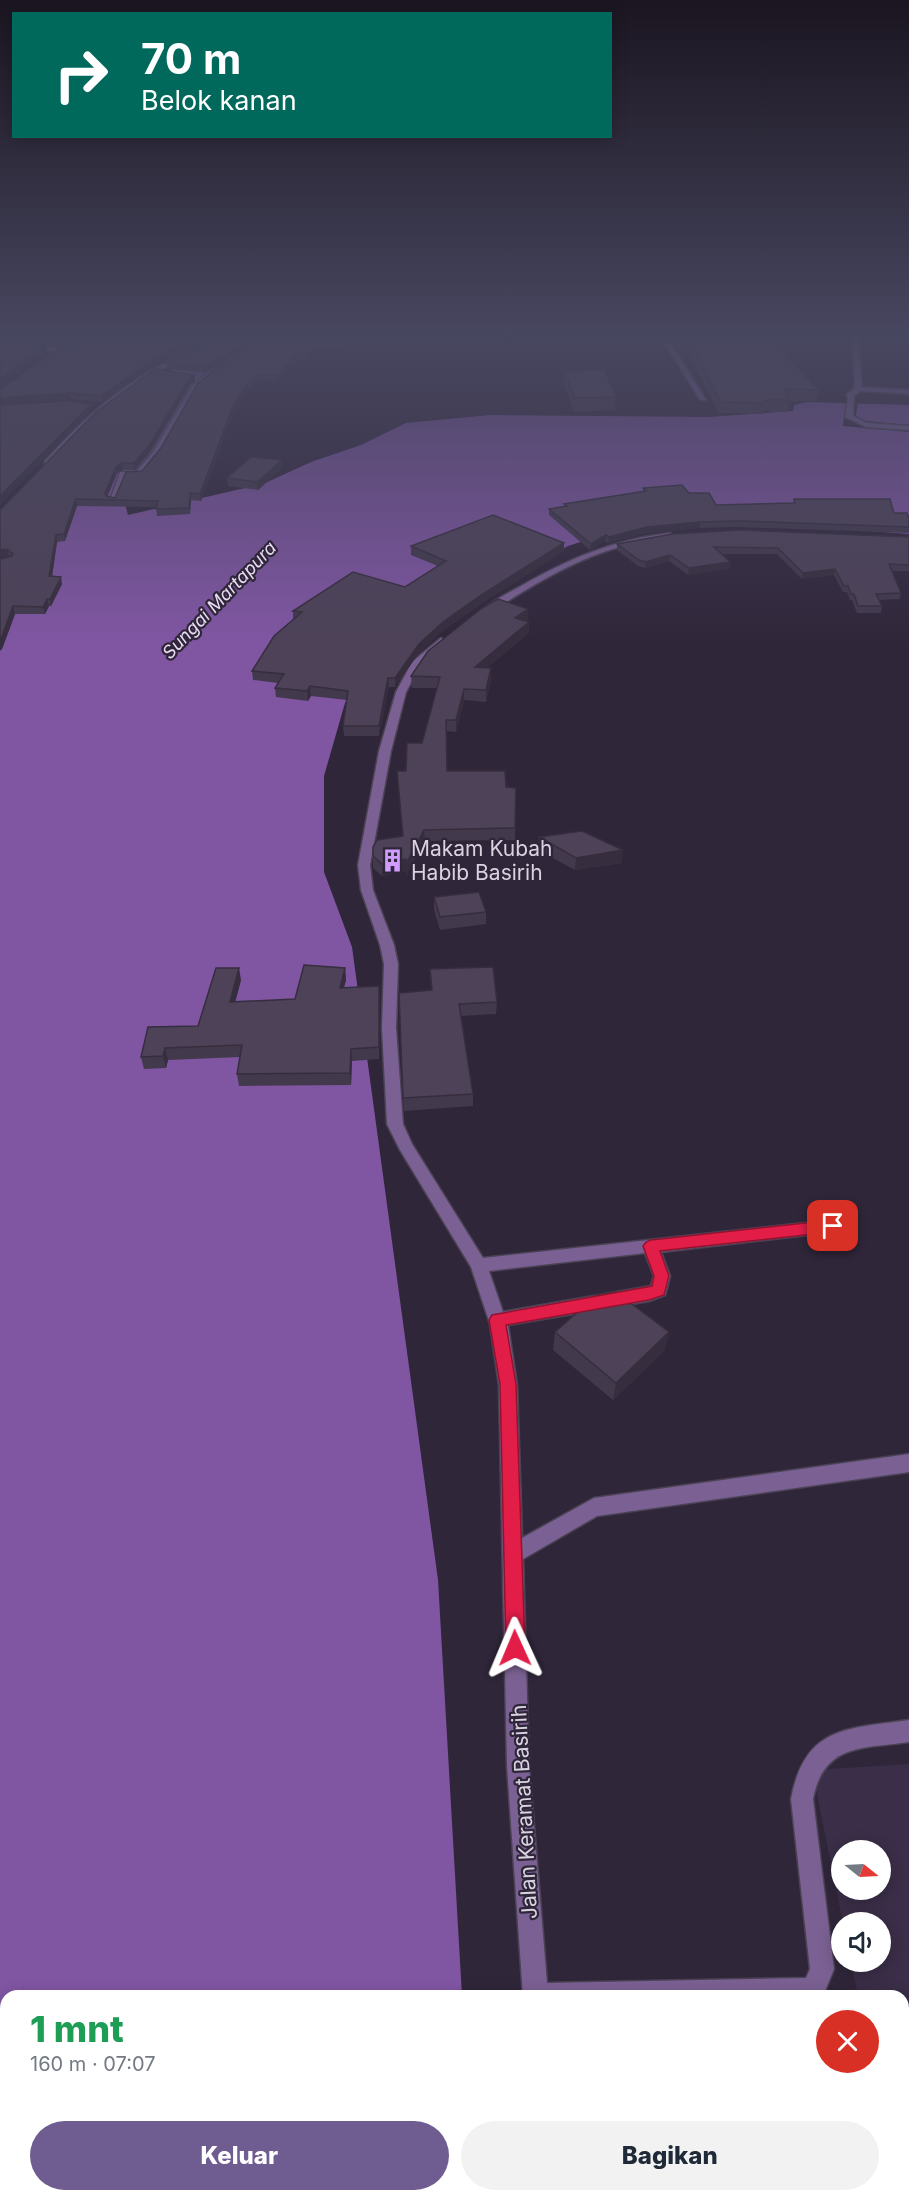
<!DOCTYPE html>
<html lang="id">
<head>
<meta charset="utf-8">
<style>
  :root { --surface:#fff; --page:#f2f2f3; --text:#1f2937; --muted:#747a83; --accent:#6f5d91 }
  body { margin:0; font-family:Inter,sans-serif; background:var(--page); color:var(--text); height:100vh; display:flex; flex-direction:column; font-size:22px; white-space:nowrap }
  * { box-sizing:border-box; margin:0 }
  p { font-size:20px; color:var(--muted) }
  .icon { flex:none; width:33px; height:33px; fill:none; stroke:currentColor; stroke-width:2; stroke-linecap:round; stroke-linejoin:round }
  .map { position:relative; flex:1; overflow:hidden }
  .details { position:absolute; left:0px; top:1990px; width:909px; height:212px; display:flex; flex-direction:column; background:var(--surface); border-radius:18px 18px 0 0; box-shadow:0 3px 15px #0003 }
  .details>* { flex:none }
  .hud { position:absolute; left:12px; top:12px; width:600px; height:126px; border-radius:0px; box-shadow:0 3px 15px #0003; background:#00695c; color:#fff; overflow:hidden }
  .needle { width:39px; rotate:108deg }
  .buttons { position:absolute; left:831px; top:1840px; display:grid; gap:12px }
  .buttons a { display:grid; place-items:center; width:60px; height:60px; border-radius:50%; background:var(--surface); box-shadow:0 3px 15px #0003; font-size:30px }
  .pin { position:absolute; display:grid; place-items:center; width:51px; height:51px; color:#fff; margin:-26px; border-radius:12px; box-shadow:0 3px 9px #0006 }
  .me { position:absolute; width:66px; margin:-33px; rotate:359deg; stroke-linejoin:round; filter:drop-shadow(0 0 4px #0008) }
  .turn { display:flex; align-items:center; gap:21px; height:126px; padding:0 30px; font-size:27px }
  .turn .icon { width:78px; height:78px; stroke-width:2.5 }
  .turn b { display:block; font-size:42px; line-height:51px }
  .round { display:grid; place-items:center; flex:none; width:63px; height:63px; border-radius:32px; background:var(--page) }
  .overview { display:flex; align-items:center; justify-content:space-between; height:102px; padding:0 30px }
  h1 { font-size:36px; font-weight:800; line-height:45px; color:#1e9e55 }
  .primary-button { display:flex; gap:12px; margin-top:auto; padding:12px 30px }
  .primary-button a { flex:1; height:69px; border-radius:36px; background:var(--accent); color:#fff; font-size:24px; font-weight:800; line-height:69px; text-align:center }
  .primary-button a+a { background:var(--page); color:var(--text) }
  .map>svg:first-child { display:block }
</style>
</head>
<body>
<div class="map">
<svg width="909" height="2201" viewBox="0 0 909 2201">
  <rect width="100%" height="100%" fill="#30263a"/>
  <path fill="#3b2e48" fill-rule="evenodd" d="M909 1764V2201L903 2196V1996H858L851 1962H880V1923H843L812 1770ZM842 1851H880V1890H842Z"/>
  <polygon fill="#8056a3" points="232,337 291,337 125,504 128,515 263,484 311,462 361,445 406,423 491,415 709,417 793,411 794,405 807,402 909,405 909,534 727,520 624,528 568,546 407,635 345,703 324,776 324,872 352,947 438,1580 462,1996 6,1996 6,2196 503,2196 504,2201 0,2201 0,579 161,375"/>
  <polygon fill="#30263a" points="846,400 858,400 856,416 866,421 909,425 909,432 843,426"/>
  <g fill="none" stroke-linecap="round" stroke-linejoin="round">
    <defs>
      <g id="minor">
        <polygon points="0,337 58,349 61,351 58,353 0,340"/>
        <polygon points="266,337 280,337 281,338 278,340"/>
        <polygon points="661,337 667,337 706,400 700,400"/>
        <polygon points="852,337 858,337 862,387 909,390 909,394 860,391 854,396 853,416 867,423 909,426 909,430 866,427 845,417 848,398 846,395 855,388"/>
        <path d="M183 354 188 355C176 364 160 369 147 377 110 401 79 432 51 465H45V461C85 416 128 379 183 354Z"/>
        <polygon points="225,363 230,364 197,388 160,453 141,476 126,476 116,501 109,503 120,472 136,472 153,452 192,386 203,376"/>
        <path d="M670 533 674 536 673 538C658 541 642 541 627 545 578 557 531 586 489 613L481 611C492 601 508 593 521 586 570 558 613 540 670 533Z"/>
        <path d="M441 638 446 641 420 666 406 692 391 751 370 865 373 890 394 945 398 964 396 1028 403 1124 412 1144 483 1258 833 1220 839 1221 841 1226 839 1231 833 1232 661 1252 670 1276 665 1295 649 1301 508 1325 517 1385 522 1538 594 1498 909 1454V1472L597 1516 523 1559 529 1766 547 1983 806 1978 810 1969 791 1799C805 1726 846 1729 909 1720V1742C862 1749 824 1743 813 1799L834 1969 823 1996H523L507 1766 499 1385 490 1324 471 1267 400 1150 387 1124 382 1028 384 964 380 945 361 890 358 865 379 751 396 692 412 662ZM645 1253 654 1276 651 1286 503 1312 489 1271Z"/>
        <polygon points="903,2181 909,2184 909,2201 892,2201 890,2196 903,2196"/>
        <polygon points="561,2196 589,2196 590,2201 562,2201"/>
      </g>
    </defs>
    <use href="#minor" stroke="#4b4255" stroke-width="3"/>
    <use href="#minor" fill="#7b6193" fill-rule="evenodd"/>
  </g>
  <g fill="#42394c">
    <polygon points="6,337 79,337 57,347"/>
    <polygon points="219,337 204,373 168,369 167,363"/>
    <polygon points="277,337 357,337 344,349 318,347 307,360 297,360 278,381 259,380 251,388 248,388 233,413 201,501 191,500 190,514 157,516 156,507 77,506 65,541 57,542 52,576 62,584 51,606 49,606 45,614 15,614 2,649 10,557 9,556 0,557 0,510 195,375 195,381 190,385 151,451 135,470 123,470 117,473 107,497 115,498"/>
    <polygon points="670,337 722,337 726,342 819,390 816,401 789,401 787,412 763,411 763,414 719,413 688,352 681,352"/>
    <polygon points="156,364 102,402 71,399 0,404"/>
    <polygon points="564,371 616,397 615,410 574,412 564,385"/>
    <polygon points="282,460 282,468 258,490 228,486 227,478"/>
    <polygon points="643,488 689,493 716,505 793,503 794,499 894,513 909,518 909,533 739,527 699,528 646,533 608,543 605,541 590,550 549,515 549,509 564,506 564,504 643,491"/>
    <polygon points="909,537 909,571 892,571 901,593 900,599 879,600 882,606 881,613 857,613 852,600 850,600 847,592 843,592 834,575 802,579 777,554 721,554 730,562 729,569 688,575 669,561 645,568 638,566 617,550 617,544"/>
    <polygon points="411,546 564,551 481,604 443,631 419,653 395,687 389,687 379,736 344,736 343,726 347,700 311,696 308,701 276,697 275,688 278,683 253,680 252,671 293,620 293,611 405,587 438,566 411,555"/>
    <polygon points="528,609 528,620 526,621 529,622 529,633 487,668 491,668 491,679 486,702 464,700 456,732 446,731 447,771 506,787 516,788 515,840 425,841 406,876 406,871 382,876 373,868 373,856 403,836 397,771 406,771 422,743 437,688 412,688 411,676"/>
    <polygon points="539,837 622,863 575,870 538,850"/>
    <polygon points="434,897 486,912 486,924 440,930 434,910"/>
    <polygon points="345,968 346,980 344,987 379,998 379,1059 352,1061 351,1085 239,1086 237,1074 240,1057 168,1060 166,1068 144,1069 141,1057 198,1026 241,980 235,1002 295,999"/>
    <polygon points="430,969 497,1002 496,1014 461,1016 473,1094 473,1106 404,1111 399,993 431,990"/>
    <polygon points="555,1332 665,1350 613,1400 553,1350"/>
  </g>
  <g fill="#362e3e">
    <polygon points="65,337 79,337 57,347 56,341"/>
    <polygon points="201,337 214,337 156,364 102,402 101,396 155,358"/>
    <polygon points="260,337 272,337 204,373 204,367"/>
    <polygon points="351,337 357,337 344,349 344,343"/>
    <polygon points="318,341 318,347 307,360 306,355"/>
    <polygon points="46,347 47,353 0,385 0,378"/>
    <polygon points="297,354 297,360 278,381 277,375"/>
    <polygon points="258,374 259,380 251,388 251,382"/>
    <polygon points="195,375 195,381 190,385 151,451 135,470 134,463 189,379"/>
    <polygon points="248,382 248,388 233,413 201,501 200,494 233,406"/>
    <polygon points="70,393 71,399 0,404 0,398"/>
    <polygon points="91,404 92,410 0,505 0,496"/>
    <polygon points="282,460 282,468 258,490 257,482"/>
    <polygon points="122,463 123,470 117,473 106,500 105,493 116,467"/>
    <polygon points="190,493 191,500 190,514 189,508"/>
    <polygon points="76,499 77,506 65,541 64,534"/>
    <polygon points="700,522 699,528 646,533 608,543 609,537 647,527"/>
    <polygon points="56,535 57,542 51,584 49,576"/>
    <polygon points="606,535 605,541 590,550 591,544"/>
    <polygon points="564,543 564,551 481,604 443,631 419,653 395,687 395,678 419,644 443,622 481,595"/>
    <polygon points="7,549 9,556 0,557 0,550"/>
    <polygon points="670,555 669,561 645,568 645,562"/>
    <polygon points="730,562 729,569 688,575 689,568"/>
    <polygon points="835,569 834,575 802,579 803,573"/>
    <polygon points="61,577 62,584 51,606 50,599"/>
    <polygon points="47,599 49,606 45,614 43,607"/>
    <polygon points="13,606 15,614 2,649 0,651 0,642"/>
    <polygon points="528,609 528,620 514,629 515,618"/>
    <polygon points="529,622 529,633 475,678 475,667"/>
    <polygon points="491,668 491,679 486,702 486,690"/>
    <polygon points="388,678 389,687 379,736 379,726"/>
    <polygon points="310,686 311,696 308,701 307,691"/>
    <polygon points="464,689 464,700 456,732 456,720"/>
    <polygon points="424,830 425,841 406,876 406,864"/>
    <polygon points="623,850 622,863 575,870 576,858"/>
    <polygon points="406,859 406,871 382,876 382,864"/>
    <polygon points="239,968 241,980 232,1014 230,1002"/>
    <polygon points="345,968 346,980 341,999 340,988"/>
    <polygon points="165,1048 168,1060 166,1068 163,1056"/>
    <polygon points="351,1049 352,1061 351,1085 350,1073"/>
    <polygon points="669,1332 665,1350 613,1400 616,1383"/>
  </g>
  <g fill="#4d4258" stroke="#362e3e" stroke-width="1.5">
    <polygon points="0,337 46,347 0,378"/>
    <polygon points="34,337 65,337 56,341"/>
    <polygon points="85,337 201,337 155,358 101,396 70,393 0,398 0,389 60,348"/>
    <polygon points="219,337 260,337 204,367 167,363"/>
    <polygon points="277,337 351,337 344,343 318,341 306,355 297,354 277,375 258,374 251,382 248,382 233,406 200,494 190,493 189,508 156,509 158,501 76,499 64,534 56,535 49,576 61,577 50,599 47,599 43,607 13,606 0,642 0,559 12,556 13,554 7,549 0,550 0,510 96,412 155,369 195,375 189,379 150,444 134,463 122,463 116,467 105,493 106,496 115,498 126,472 142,471 161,448 198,383 220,366"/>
    <polygon points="678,337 722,337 726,342 770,340 819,390 784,389 789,400 764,400 765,403 721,402 689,342 682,342"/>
    <polygon points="604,370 616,397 575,398 564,371"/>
    <polygon points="70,401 91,404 0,496 0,405"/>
    <polygon points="251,457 282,460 257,482 227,478"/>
    <polygon points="682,485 689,493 709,493 716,505 795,503 794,499 890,499 894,513 907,513 909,518 909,527 740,521 700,522 647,527 609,537 606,535 591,544 549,509 567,506 564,504 646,491 643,488"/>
    <polygon points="493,515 564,543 481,595 443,622 419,644 395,678 388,678 379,726 343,726 348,691 310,686 307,691 275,688 284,674 252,671 274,636 302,612 293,611 353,572 405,587 446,561 411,546"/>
    <polygon points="740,530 909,537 909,565 889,564 901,593 876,594 882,606 858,606 854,594 851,594 848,586 844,586 835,569 803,573 778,548 714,547 730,562 689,568 670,555 645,562 639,560 617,544 672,534"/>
    <polygon points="498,599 528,609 515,618 529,622 475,667 491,668 486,690 464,689 456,720 446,720 447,771 505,771 506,787 516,788 515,828 424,830 406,864 406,859 382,864 373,856 373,847 377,840 403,836 397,771 406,771 407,743 422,743 440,677 411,676 428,651 482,608"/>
    <polygon points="582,831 623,850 576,858 539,837"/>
    <polygon points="479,892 486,912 440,917 434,897"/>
    <polygon points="304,965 345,968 340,988 379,986 379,1047 351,1049 350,1073 237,1074 242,1045 165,1048 163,1056 141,1057 148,1027 198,1026 216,968 239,968 230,1002 295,999"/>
    <polygon points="493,967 497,1002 459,1004 473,1094 403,1098 399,993 432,990 430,969"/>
    <polygon points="616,1292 669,1332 616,1383 555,1332 597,1295"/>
    <polygon points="349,2196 517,2196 517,2201 328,2201"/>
  </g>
  <linearGradient id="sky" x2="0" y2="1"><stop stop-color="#1a1520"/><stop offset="0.52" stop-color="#484760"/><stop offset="1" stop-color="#484760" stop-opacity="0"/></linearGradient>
  <rect width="909" height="645" fill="url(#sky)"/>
  <polygon fill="#e11d48" stroke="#92132f" stroke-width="1.5" points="833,1220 838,1222 840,1226 838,1230 833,1232 660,1251 669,1276 664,1295 649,1300 506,1325 516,1384 525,1648 522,1655 515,1658 508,1655 506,1648 500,1384 489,1320 492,1315 652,1286 654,1276 643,1246 646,1242 651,1240"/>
  <defs>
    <symbol id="building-bare" viewBox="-9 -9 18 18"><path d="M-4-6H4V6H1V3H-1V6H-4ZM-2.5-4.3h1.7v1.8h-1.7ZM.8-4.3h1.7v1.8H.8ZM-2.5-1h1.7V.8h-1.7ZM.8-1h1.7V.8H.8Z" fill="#d09dfe" stroke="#30263a" stroke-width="2.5" paint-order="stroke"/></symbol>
  </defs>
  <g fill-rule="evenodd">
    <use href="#building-bare" x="376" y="844" width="33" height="33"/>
  </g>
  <g text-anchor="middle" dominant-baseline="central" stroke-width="4.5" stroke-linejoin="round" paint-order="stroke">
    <g font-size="18" font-style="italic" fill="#e9def4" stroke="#30263a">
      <text transform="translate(219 600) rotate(-46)">Sungai Martapura</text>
    </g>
    <g font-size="21" fill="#d9d3e0" stroke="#30263a" text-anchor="start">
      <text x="411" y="848">Makam Kubah<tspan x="411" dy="24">Habib Basirih</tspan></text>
    </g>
    <g font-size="21" fill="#d9d3e0" stroke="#30263a">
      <text transform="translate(524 1812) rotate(-93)">Jalan Keramat Basirih</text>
    </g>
  </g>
</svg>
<div class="buttons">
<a><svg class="needle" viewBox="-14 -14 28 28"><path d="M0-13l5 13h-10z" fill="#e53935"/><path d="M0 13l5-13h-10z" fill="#747a83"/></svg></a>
<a><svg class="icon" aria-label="sound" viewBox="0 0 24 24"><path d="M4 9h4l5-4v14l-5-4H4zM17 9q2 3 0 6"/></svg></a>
</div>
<div class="pin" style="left:833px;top:1226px;background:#d93025"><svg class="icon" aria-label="arrive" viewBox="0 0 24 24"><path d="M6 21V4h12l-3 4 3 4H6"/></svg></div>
<svg class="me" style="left:515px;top:1648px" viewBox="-20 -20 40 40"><path d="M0-17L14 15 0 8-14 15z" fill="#e11d48" stroke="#fff" stroke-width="4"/></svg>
<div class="hud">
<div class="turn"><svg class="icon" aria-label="right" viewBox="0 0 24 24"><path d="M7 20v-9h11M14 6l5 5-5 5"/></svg><div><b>70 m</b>Belok kanan</div></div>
</div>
<section class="details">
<div class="overview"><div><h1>1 mnt</h1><p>160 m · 07:07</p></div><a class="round" style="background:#d93025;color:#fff"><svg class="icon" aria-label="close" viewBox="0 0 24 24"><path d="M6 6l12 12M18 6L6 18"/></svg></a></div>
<div class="primary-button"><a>Keluar</a><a>Bagikan</a></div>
</section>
</div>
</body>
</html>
